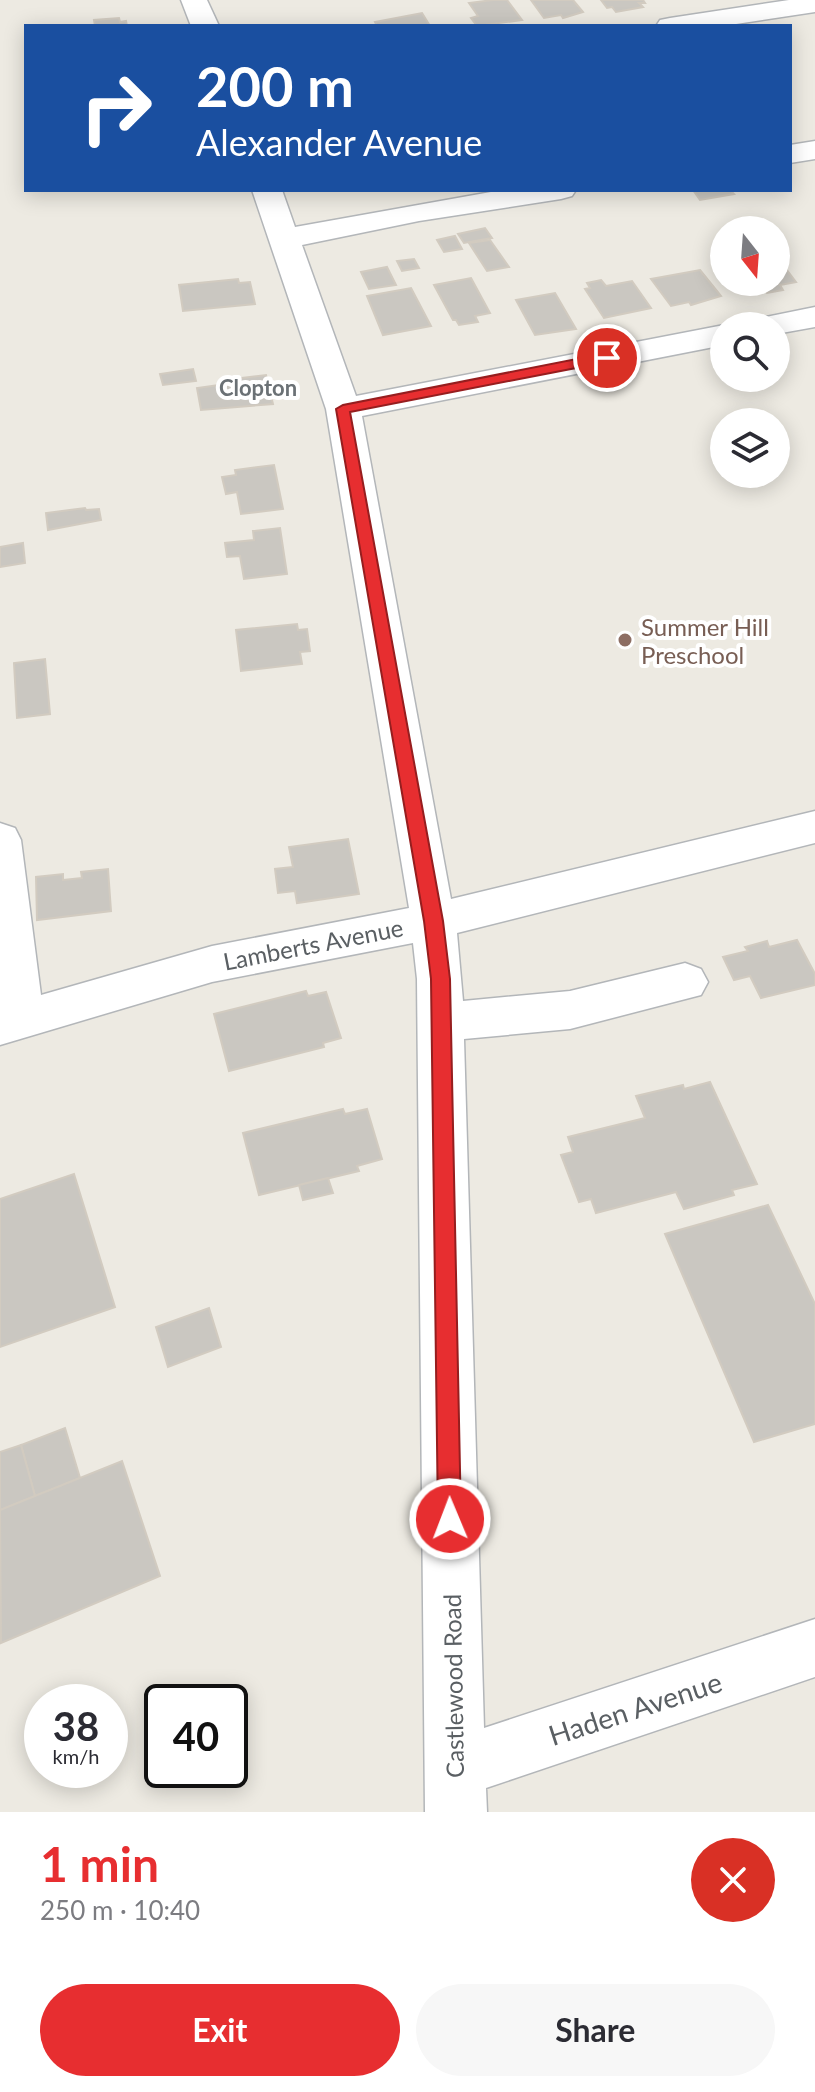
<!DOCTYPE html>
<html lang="en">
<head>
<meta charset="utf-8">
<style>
  :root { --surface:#fff; --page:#f7f7f7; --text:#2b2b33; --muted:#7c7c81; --accent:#e72e30 }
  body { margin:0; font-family:Lato,sans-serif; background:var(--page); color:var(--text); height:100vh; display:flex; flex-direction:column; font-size:30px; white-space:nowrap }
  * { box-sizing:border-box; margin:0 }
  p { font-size:26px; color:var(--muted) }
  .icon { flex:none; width:44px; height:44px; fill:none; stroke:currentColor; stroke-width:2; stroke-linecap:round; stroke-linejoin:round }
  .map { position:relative; height:1812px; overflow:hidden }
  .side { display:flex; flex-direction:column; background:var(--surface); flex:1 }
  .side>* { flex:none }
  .hud { position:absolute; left:24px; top:24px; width:768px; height:168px; border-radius:0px; box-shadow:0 4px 20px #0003; background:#1a4fa0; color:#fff; overflow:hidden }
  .needle { width:52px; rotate:163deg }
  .fabs { position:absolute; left:710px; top:216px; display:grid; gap:16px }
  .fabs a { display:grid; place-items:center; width:80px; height:80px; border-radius:50%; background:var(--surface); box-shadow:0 4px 20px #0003; font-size:40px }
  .speed { position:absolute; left:24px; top:1684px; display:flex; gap:16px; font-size:40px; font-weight:700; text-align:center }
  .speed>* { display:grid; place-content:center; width:104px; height:104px; border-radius:50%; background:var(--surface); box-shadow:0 4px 20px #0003; line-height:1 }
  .speed small { font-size:20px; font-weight:400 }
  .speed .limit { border:4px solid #111; border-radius:12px; background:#fff; color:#111 }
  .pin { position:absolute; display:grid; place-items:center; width:68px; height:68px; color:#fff; margin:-34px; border:4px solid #fff; border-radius:50%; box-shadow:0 2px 8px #0007 }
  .me { position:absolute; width:88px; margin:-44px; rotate:359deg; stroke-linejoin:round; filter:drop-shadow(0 0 6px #0008) }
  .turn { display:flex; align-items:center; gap:28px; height:168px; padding:0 40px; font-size:36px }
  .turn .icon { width:104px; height:104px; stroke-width:2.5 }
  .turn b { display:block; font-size:56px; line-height:68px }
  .round { display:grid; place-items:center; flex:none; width:84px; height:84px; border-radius:42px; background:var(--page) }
  .head { display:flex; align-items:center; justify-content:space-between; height:136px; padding:0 40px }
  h1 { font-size:48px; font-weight:700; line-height:60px; color:var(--accent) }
  .action { display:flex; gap:16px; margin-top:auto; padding:16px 40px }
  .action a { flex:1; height:92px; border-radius:48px; background:var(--accent); color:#fff; font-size:32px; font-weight:700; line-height:92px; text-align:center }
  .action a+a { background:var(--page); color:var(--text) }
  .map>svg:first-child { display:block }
</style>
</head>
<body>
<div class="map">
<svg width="815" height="1812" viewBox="0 0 815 1812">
  <rect width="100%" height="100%" fill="#edeae2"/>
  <g fill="#cac7c1" stroke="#d2cbc0" stroke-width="2">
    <polygon points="493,0 507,0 522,20 477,26 471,18 478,16 469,3"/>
    <polygon points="531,0 573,0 583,12 563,18 561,15 544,18"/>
    <polygon points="601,0 643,0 645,3 639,3 643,7 616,12 612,7 607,8"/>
    <polygon points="422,13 430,26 377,26 375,22"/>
    <polygon points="119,18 120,22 126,21 127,26 95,26 94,20"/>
    <polygon points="693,190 730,190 734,194 700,200"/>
    <polygon points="485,228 492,238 464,243 458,234"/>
    <polygon points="455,236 462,249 444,252 437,240"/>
    <polygon points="490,240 509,267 487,271 469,243"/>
    <polygon points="777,257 796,282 780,285 783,290 767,293 763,288 748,291 742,282 776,282"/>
    <polygon points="414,259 419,268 402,271 397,261"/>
    <polygon points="387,267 396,285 369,289 361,272"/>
    <polygon points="700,270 721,296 691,305 689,302 671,306 651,279"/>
    <polygon points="471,278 490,313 475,316 478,322 459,325 456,320 453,320 434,285"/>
    <polygon points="238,279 239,283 250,282 255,304 183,311 179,285"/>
    <polygon points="601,280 606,286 632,281 651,308 604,318 585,289 590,288 587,283"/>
    <polygon points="411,288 431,326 383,335 367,296"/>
    <polygon points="555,293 576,329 535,335 516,300"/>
    <polygon points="193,369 196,381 163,385 160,374"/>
    <polygon points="266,375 273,404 201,410 197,388 226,384 224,380"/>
    <polygon points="274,465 283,509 241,514 237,492 226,494 222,477 236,475 235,470"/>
    <polygon points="85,508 86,510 99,509 101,520 48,530 46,513"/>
    <polygon points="280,528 287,574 244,579 240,556 227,557 225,543 254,540 253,531"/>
    <polygon points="23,543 25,563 0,567 0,547"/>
    <polygon points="297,624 298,630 307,629 310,651 300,652 302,664 241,671 236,630"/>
    <polygon points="45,659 50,714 17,718 14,663"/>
    <polygon points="348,839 359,894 297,903 295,891 278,893 275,869 293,867 289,847"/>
    <polygon points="108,869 111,911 37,920 36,877 63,874 63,880 82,878 81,872"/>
    <polygon points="797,940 815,974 815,985 761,998 750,976 734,980 723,957 748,951 745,947 767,941 769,947"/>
    <polygon points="306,991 308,996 326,992 341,1038 323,1043 324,1047 229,1071 214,1014"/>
    <polygon points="710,1082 757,1184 732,1190 734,1195 684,1209 676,1192 596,1213 591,1199 579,1202 561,1155 573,1152 568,1137 645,1118 636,1096 683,1085 684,1089"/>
    <polygon points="343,1109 345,1114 367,1109 382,1159 357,1166 359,1171 259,1195 243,1133"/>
    <polygon points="74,1174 115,1307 0,1347 0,1199"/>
    <polygon points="328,1178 333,1193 303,1200 299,1185"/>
    <polygon points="768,1205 815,1304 815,1424 754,1442 665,1234"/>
    <polygon points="209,1308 221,1347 168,1367 156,1327"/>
    <polygon points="65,1428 80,1478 35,1496 21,1445"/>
    <polygon points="21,1445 35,1496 0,1510 0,1452"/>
    <polygon points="122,1461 160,1576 1,1643 0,1510"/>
  </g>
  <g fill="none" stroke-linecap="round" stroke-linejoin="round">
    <defs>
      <g id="minor">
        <polygon points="181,0 207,0 219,26 191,26"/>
        <polygon points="789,0 815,0 815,12 723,26 656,26 660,20 670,18"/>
        <polygon points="815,141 815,159 790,163 790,145"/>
        <polygon points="252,190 282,190 295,227 502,190 576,190 572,196 561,199 419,221 302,245 356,396 724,325 728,326 724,326 724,345 362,416 451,899 815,811 815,843 457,933 463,1001 570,991 685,963 701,969 708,982 701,995 570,1029 464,1039 484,1728 815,1619 815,1677 486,1788 487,1812 425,1812 417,979 413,943 212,982 0,1045 0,823 15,828 21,840 41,995 212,946 409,908 326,409"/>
        <polygon points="815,307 815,327 776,334 776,326 752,326 756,319"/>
      </g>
    </defs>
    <use href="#minor" stroke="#b3b6b9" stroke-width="3"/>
    <use href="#minor" fill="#fff" fill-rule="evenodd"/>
  </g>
  <polygon fill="#e72e30" stroke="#961e1f" stroke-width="2" points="607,353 614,358 612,361 350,412 443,921 450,979 461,1519 458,1528 450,1531 442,1528 438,1519 431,979 424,921 336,409 343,405"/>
  <circle fill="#8d6e63" stroke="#fff" stroke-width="3" cx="625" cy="640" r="8"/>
  <g text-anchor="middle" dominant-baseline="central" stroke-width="8" stroke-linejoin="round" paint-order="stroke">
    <g font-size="22" font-weight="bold" fill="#6b7175" stroke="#fff">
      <text x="258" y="387">Clopton</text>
    </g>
    <g font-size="24" fill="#785e54" stroke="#fff" text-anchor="start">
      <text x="641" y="626">Summer Hill<tspan x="641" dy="28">Preschool</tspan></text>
    </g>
    <g font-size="24" fill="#5a5f63" stroke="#fff">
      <text transform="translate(313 944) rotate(-11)">Lamberts Avenue</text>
      <text transform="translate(453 1686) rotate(-91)">Castlewood Road</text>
    </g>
    <g font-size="28" fill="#5a5f63" stroke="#fff">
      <text transform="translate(635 1708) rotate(-18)">Haden Avenue</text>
    </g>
  </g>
</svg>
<div class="fabs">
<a><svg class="needle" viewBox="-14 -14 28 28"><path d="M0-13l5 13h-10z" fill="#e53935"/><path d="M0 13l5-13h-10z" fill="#7c7c81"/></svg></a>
<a><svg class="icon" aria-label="search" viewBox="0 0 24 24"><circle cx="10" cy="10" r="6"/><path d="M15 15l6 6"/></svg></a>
<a><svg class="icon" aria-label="layers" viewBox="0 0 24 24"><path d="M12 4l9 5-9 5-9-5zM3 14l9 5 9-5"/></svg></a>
</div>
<div class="speed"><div>38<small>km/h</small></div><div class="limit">40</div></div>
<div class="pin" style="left:607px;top:358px;background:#d93025"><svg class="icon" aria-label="arrive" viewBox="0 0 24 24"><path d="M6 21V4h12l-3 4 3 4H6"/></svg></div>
<svg class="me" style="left:450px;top:1519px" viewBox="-20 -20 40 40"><circle r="17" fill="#e72e30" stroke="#fff" stroke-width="3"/><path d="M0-11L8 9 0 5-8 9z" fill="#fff"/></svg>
<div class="hud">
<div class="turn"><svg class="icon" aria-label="right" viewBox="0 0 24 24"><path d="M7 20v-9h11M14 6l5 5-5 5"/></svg><div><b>200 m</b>Alexander Avenue</div></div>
</div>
</div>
<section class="side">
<div class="head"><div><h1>1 min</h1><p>250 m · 10:40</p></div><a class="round" style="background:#d93025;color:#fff"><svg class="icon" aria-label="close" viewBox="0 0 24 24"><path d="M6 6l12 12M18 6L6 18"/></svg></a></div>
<div class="action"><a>Exit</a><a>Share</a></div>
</section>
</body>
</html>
